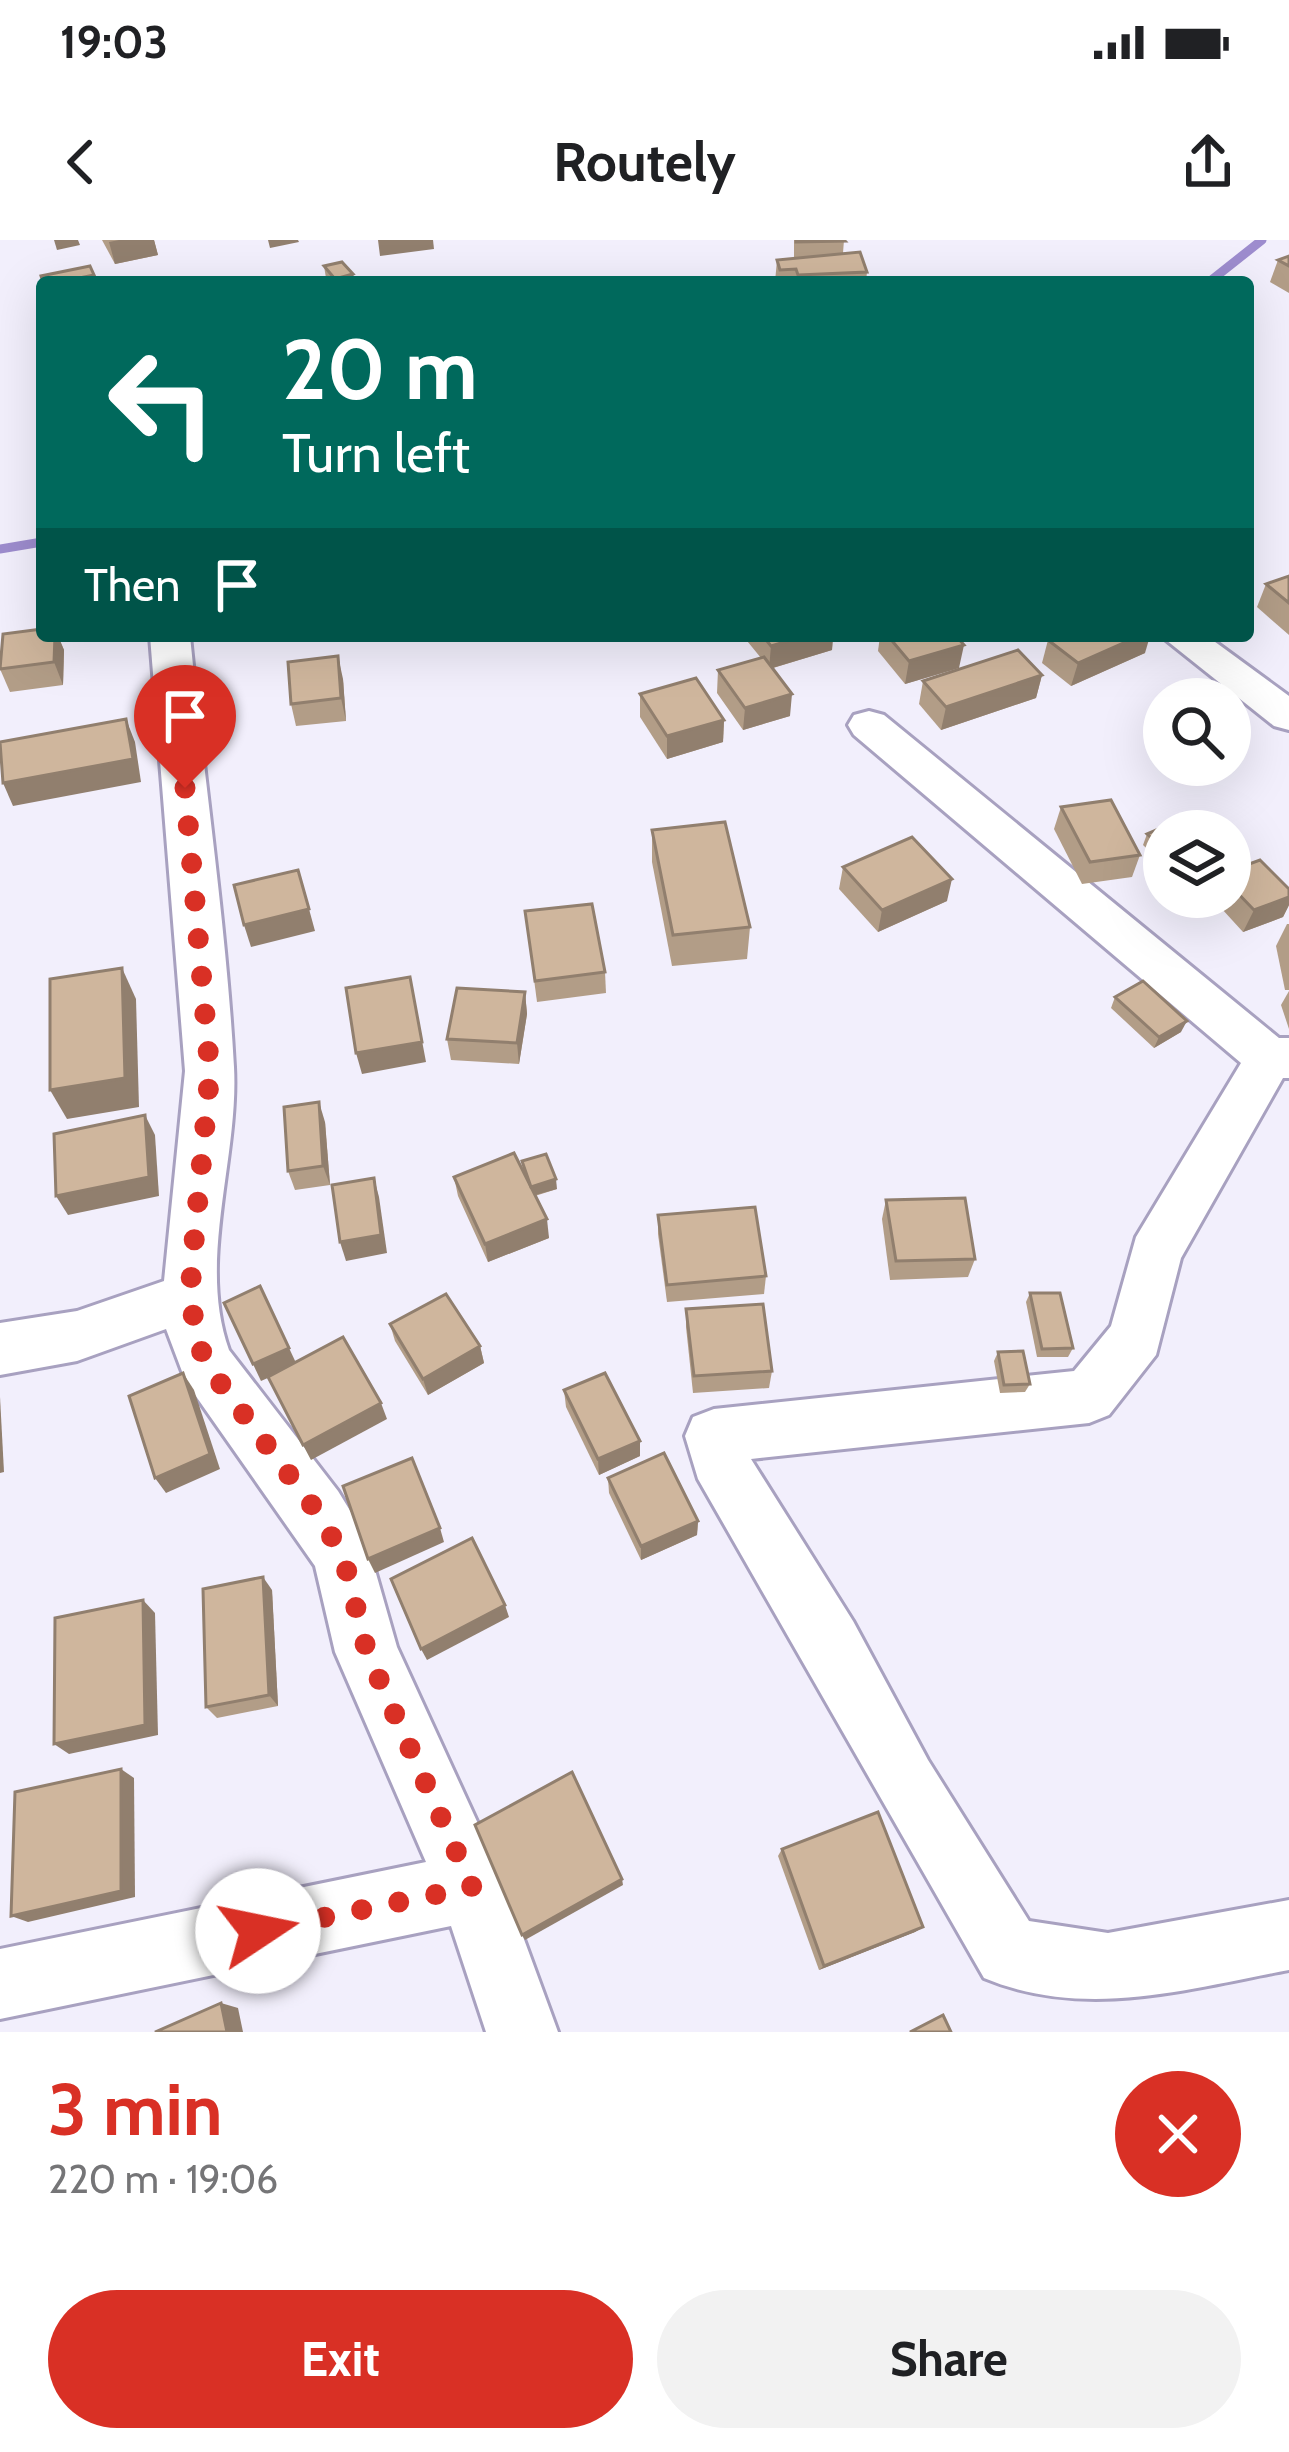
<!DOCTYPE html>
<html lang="en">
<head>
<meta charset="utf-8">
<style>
  :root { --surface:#fff; --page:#f2f2f2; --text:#202124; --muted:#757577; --accent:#d93025 }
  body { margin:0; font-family:Cabin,sans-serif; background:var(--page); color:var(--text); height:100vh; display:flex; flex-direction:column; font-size:45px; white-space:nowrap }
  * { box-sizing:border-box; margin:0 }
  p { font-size:39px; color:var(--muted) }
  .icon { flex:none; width:66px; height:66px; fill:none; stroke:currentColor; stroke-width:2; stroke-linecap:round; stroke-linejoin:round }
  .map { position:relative; height:1792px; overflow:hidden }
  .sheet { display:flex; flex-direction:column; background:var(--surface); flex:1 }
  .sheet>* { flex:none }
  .top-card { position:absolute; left:36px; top:36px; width:1218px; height:366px; border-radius:12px; box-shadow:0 12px 48px #0002; background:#00695c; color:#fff; overflow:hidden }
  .controls { position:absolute; left:1143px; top:438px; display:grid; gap:24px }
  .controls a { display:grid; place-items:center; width:108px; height:108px; border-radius:50%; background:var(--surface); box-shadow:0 12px 48px #0002; font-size:60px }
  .pin { position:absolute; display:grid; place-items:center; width:102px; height:102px; color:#fff; margin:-123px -51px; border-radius:50% 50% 50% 0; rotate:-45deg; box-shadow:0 0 12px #0007 }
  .pin .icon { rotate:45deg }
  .me { position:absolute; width:132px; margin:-66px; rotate:79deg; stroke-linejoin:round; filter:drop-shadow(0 0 9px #0008) }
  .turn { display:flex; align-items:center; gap:42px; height:252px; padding:0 48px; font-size:54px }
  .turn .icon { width:156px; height:156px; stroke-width:2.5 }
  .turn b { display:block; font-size:84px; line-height:102px }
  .then { display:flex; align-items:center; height:114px; padding:0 48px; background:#0003; gap:24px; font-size:45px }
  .round { display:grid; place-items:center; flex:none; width:126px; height:126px; border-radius:63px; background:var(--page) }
  .headline { display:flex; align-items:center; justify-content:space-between; height:204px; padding:0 48px }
  h1 { font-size:72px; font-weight:700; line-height:90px; color:var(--accent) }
  .action { display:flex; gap:24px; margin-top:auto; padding:24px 48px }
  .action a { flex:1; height:138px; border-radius:72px; background:var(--accent); color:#fff; font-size:48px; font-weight:700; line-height:138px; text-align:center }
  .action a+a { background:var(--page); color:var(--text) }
  .status { display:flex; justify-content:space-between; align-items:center; height:84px; padding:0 60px; background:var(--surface); direction:ltr }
  .status svg { height:33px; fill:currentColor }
  header { display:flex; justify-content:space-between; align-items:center; height:156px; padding:0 48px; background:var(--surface); font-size:54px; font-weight:700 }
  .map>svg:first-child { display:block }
</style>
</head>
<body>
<div class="status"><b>19:03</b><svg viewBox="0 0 49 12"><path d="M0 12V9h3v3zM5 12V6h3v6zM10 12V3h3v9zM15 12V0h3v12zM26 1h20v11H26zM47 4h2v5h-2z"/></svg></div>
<header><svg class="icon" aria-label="back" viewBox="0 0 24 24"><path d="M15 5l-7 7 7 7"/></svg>Routely<svg class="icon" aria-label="share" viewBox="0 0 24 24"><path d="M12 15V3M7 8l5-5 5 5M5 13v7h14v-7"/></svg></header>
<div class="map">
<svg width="1289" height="1792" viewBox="0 0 1289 1792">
  <rect width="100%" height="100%" fill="#f2effc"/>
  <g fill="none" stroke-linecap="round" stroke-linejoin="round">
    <g stroke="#9d8cce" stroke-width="9">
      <polyline points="1209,42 1262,0"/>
      <polyline points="0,309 42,302"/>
    </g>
    <defs>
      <g id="minor">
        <path d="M150 396H190C204 539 226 683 234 827 239 918 197 1021 229 1110L338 1251 365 1295 397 1407 496 1623 558 1792H486L451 1686 0 1779V1709L426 1622 335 1412 315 1326 186 1142 166 1089 77 1121 0 1135V1083L77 1071 164 1041 185 831Z"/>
        <polygon points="1161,396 1207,396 1289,456 1289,490 1274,486"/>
        <path d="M869 471 884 475 1279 798H1289V838H1283L1181 1018 1156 1115 1109 1175 1089 1183 751 1219 853 1381 928 1520 1029 1681 1108 1693 1289 1660V1730C1187 1749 1085 1780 984 1738L698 1239 685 1196 693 1177 714 1169 1074 1131 1111 1086 1136 997 1241 823 854 495 848 485 854 475Z"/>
      </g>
    </defs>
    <use href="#minor" stroke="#a8a1c0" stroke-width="6"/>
    <use href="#minor" fill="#fff" fill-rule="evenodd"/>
  </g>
  <g fill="#b29d87">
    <polygon points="102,0 154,0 158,15 115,24"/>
    <polygon points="794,0 844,0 843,13 867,32 866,42 775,42 777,20 794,18"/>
    <polygon points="1289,16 1289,53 1270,42 1278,20"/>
    <polygon points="324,26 353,34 355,42 330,42 326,38"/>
    <polygon points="1289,336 1289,395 1257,367 1266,344"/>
    <polygon points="42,396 58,396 64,410 63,445 10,452 0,429"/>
    <polygon points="743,396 833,396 832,410 773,428 790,476 743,490 717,453 718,430 761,418"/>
    <polygon points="880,396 956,396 959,428 905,444 878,411"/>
    <polygon points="1048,400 1145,413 1071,446 1042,423"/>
    <polygon points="1042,435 1036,458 941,490 919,464 923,441"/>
    <polygon points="343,439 346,481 296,486 291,464"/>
    <polygon points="640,454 724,480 723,502 667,519 640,477"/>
    <polygon points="1061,567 1140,615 1132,637 1082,644 1054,589"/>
    <polygon points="652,590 750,687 747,719 672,726 652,622"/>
    <polygon points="1164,591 1164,625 1143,605 1147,594"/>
    <polygon points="843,627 947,661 878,692 839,649"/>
    <polygon points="1230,631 1289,649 1289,665 1283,677 1243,692 1211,657 1230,657"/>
    <polygon points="525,671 605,732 606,753 537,762"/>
    <polygon points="1287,684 1289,684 1289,750 1285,750 1276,706"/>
    <polygon points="1289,751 1289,789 1281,765"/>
    <polygon points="525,752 527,774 519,824 451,820 447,799"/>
    <polygon points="1115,757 1181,792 1154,808 1111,768"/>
    <polygon points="325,882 330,945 295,950 288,931"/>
    <polygon points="522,921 557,949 535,956 549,998 488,1022 458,956 454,937 523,931"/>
    <polygon points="886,960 975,1019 968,1037 890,1040 882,979"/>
    <polygon points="658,975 766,1036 764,1054 667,1062 658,994"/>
    <polygon points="1030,1053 1073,1108 1068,1117 1037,1117 1026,1062"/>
    <polygon points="686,1069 772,1131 769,1148 693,1153 686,1087"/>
    <polygon points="390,1084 480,1106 484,1123 428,1155 395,1101"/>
    <polygon points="998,1112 1030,1144 1025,1152 1000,1153 994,1121"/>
    <polygon points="564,1150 640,1201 640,1216 599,1235 566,1167"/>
    <polygon points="608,1238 698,1281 697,1295 641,1320 609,1253"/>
    <polygon points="272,1350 278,1466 217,1478 206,1467"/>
    <polygon points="782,1609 923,1687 915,1692 819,1730 778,1616"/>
  </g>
  <g fill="#917f6e">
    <polygon points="54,0 78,0 80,5 57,10"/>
    <polygon points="119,0 154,0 158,15 115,24 109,2"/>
    <polygon points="268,0 298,0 299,2 270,8"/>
    <polygon points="378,0 433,0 434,9 380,16"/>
    <polygon points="353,34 355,42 336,42 335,39"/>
    <polygon points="94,35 96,42 60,42"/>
    <polygon points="55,396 58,396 64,410 63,445 54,422"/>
    <polygon points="805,396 833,396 832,410 769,429 771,406"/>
    <polygon points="1139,396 1150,396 1145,413 1071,446 1078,423"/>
    <polygon points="964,405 959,428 905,444 909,421"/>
    <polygon points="338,416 343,439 346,481 341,458"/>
    <polygon points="1042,435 1036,458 941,490 946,467"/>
    <polygon points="792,454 790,476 743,490 745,468"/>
    <polygon points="126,479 135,502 141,542 13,566 3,543"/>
    <polygon points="724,480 723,502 667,519 667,496"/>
    <polygon points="952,639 947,661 878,692 882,670"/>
    <polygon points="1289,657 1289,665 1283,677 1243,692 1254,670"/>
    <polygon points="309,669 315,691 251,707 244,685"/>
    <polygon points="122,728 136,759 139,867 67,879 50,850"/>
    <polygon points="410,737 426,822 362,834 356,813"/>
    <polygon points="525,752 527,774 519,824 517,803"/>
    <polygon points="1187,781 1181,792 1154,808 1159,797"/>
    <polygon points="319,862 325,882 330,945 323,926"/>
    <polygon points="145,875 155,895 159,956 68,975 56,956"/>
    <polygon points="374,938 379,957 387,1013 346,1021 340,1002"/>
    <polygon points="556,939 557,949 532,956 531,947"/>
    <polygon points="547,979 549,998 488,1022 485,1004"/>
    <polygon points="480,1106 484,1123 428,1155 423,1139"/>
    <polygon points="289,1108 297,1125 261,1141 253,1124"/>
    <polygon points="183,1133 194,1150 220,1229 166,1253 155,1238"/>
    <polygon points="0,1157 4,1232 0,1233"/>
    <polygon points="381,1163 387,1179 311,1220 303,1205"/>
    <polygon points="640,1201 640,1216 599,1235 598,1219"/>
    <polygon points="698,1281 697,1295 641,1320 641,1306"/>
    <polygon points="440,1288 444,1302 375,1333 368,1319"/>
    <polygon points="263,1337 272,1350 278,1466 269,1455"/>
    <polygon points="143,1360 155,1373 158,1495 69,1514 54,1504"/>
    <polygon points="505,1365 509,1377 427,1420 421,1409"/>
    <polygon points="121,1529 134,1538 135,1657 28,1682 11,1676"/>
    <polygon points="622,1639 623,1645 525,1700 522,1695"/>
    <polygon points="923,1687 915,1692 819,1730 824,1726"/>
    <polygon points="221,1763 238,1768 243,1792 227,1792"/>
  </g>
  <g fill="#cfb69d" stroke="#917f6e" stroke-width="3">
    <polygon points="796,0 844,0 845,1 796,2"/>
    <polygon points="860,12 867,32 798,35 796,29 780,30 777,20"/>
    <polygon points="1289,16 1289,26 1278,20"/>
    <polygon points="342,22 353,34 335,39 324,26"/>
    <polygon points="90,26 94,35 60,42 43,42 41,36"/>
    <polygon points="1289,336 1289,363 1266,344"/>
    <polygon points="42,389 42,396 55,396 54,422 0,429 3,394"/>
    <polygon points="763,396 805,396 771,406"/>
    <polygon points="888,396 956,396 964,405 909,421"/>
    <polygon points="1057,396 1139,396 1078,423 1048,400"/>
    <polygon points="1018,410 1042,435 946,467 923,441"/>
    <polygon points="338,416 341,458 291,464 288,422"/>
    <polygon points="764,417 792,454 745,468 718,430"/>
    <polygon points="696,438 724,480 667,496 640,454"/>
    <polygon points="126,479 133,519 3,543 0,502"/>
    <polygon points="1111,560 1140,615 1090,622 1061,567"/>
    <polygon points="1184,578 1199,591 1164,591 1164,609 1147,594"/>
    <polygon points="725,582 750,687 673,695 652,590"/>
    <polygon points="912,597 952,639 882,670 843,627"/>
    <polygon points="1260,620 1289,649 1289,657 1254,670 1230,645 1230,631"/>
    <polygon points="298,630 309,669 244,685 234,645"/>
    <polygon points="592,664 605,732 535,741 525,671"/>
    <polygon points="122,728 125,838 50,850 50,739"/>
    <polygon points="410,737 422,802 356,813 346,748"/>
    <polygon points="1143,741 1187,781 1159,797 1115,757"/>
    <polygon points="457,748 525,752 517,803 447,799"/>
    <polygon points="319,862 323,926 288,931 284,867"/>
    <polygon points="145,875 149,937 56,956 54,894"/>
    <polygon points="514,913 547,979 485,1004 454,937"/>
    <polygon points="546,914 556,939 531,947 522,921"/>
    <polygon points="374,938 381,995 340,1002 332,945"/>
    <polygon points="965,958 975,1019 896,1021 886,960"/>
    <polygon points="755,967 766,1036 667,1045 658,975"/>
    <polygon points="260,1046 289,1108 253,1124 224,1063"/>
    <polygon points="1030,1053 1060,1053 1073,1108 1042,1109"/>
    <polygon points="446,1054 480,1106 423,1139 390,1084"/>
    <polygon points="763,1064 772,1131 694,1136 686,1069"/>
    <polygon points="343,1097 381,1163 303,1205 268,1137"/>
    <polygon points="1023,1111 1030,1144 1004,1145 998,1112"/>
    <polygon points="183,1133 210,1214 155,1238 129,1156"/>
    <polygon points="605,1133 640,1201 598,1219 564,1150"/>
    <polygon points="664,1213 698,1281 641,1306 608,1238"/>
    <polygon points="412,1218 440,1288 368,1319 343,1246"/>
    <polygon points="472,1298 505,1365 421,1409 391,1339"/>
    <polygon points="263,1337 269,1455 206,1467 203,1349"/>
    <polygon points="143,1360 145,1485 54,1504 55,1378"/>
    <polygon points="121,1529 121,1651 11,1676 15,1552"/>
    <polygon points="572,1532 622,1639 522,1695 475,1585"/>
    <polygon points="878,1572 923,1687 824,1726 782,1609"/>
    <polygon points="221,1763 227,1792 155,1792"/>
    <polygon points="943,1775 951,1792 910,1792"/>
  </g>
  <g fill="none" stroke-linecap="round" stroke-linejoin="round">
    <polyline stroke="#d93025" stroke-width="21" stroke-dasharray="0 37.8" points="185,548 210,832 191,1034 194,1090 206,1124 317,1272 343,1316 367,1412 472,1647 258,1691"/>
  </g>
</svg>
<div class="controls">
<a><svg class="icon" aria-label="search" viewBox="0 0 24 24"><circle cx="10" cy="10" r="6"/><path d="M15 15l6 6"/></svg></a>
<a><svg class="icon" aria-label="layers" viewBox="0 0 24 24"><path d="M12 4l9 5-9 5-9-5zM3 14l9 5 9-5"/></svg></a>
</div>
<div class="pin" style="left:185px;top:548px;background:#d93025"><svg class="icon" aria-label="arrive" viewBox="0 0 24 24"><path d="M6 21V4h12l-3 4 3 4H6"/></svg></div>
<svg class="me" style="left:258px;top:1691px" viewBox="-20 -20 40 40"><circle r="19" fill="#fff"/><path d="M0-13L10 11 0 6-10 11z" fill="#d93025"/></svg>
<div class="top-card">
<div class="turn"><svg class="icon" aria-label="left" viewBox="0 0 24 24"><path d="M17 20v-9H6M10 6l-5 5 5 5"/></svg><div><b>20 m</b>Turn left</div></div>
<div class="then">Then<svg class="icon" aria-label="arrive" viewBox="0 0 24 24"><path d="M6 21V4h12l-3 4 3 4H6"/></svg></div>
</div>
</div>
<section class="sheet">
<div class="headline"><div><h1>3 min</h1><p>220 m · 19:06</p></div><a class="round" style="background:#d93025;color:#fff"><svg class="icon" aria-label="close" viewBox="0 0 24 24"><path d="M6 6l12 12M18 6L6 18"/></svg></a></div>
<div class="action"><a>Exit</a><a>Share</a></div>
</section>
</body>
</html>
